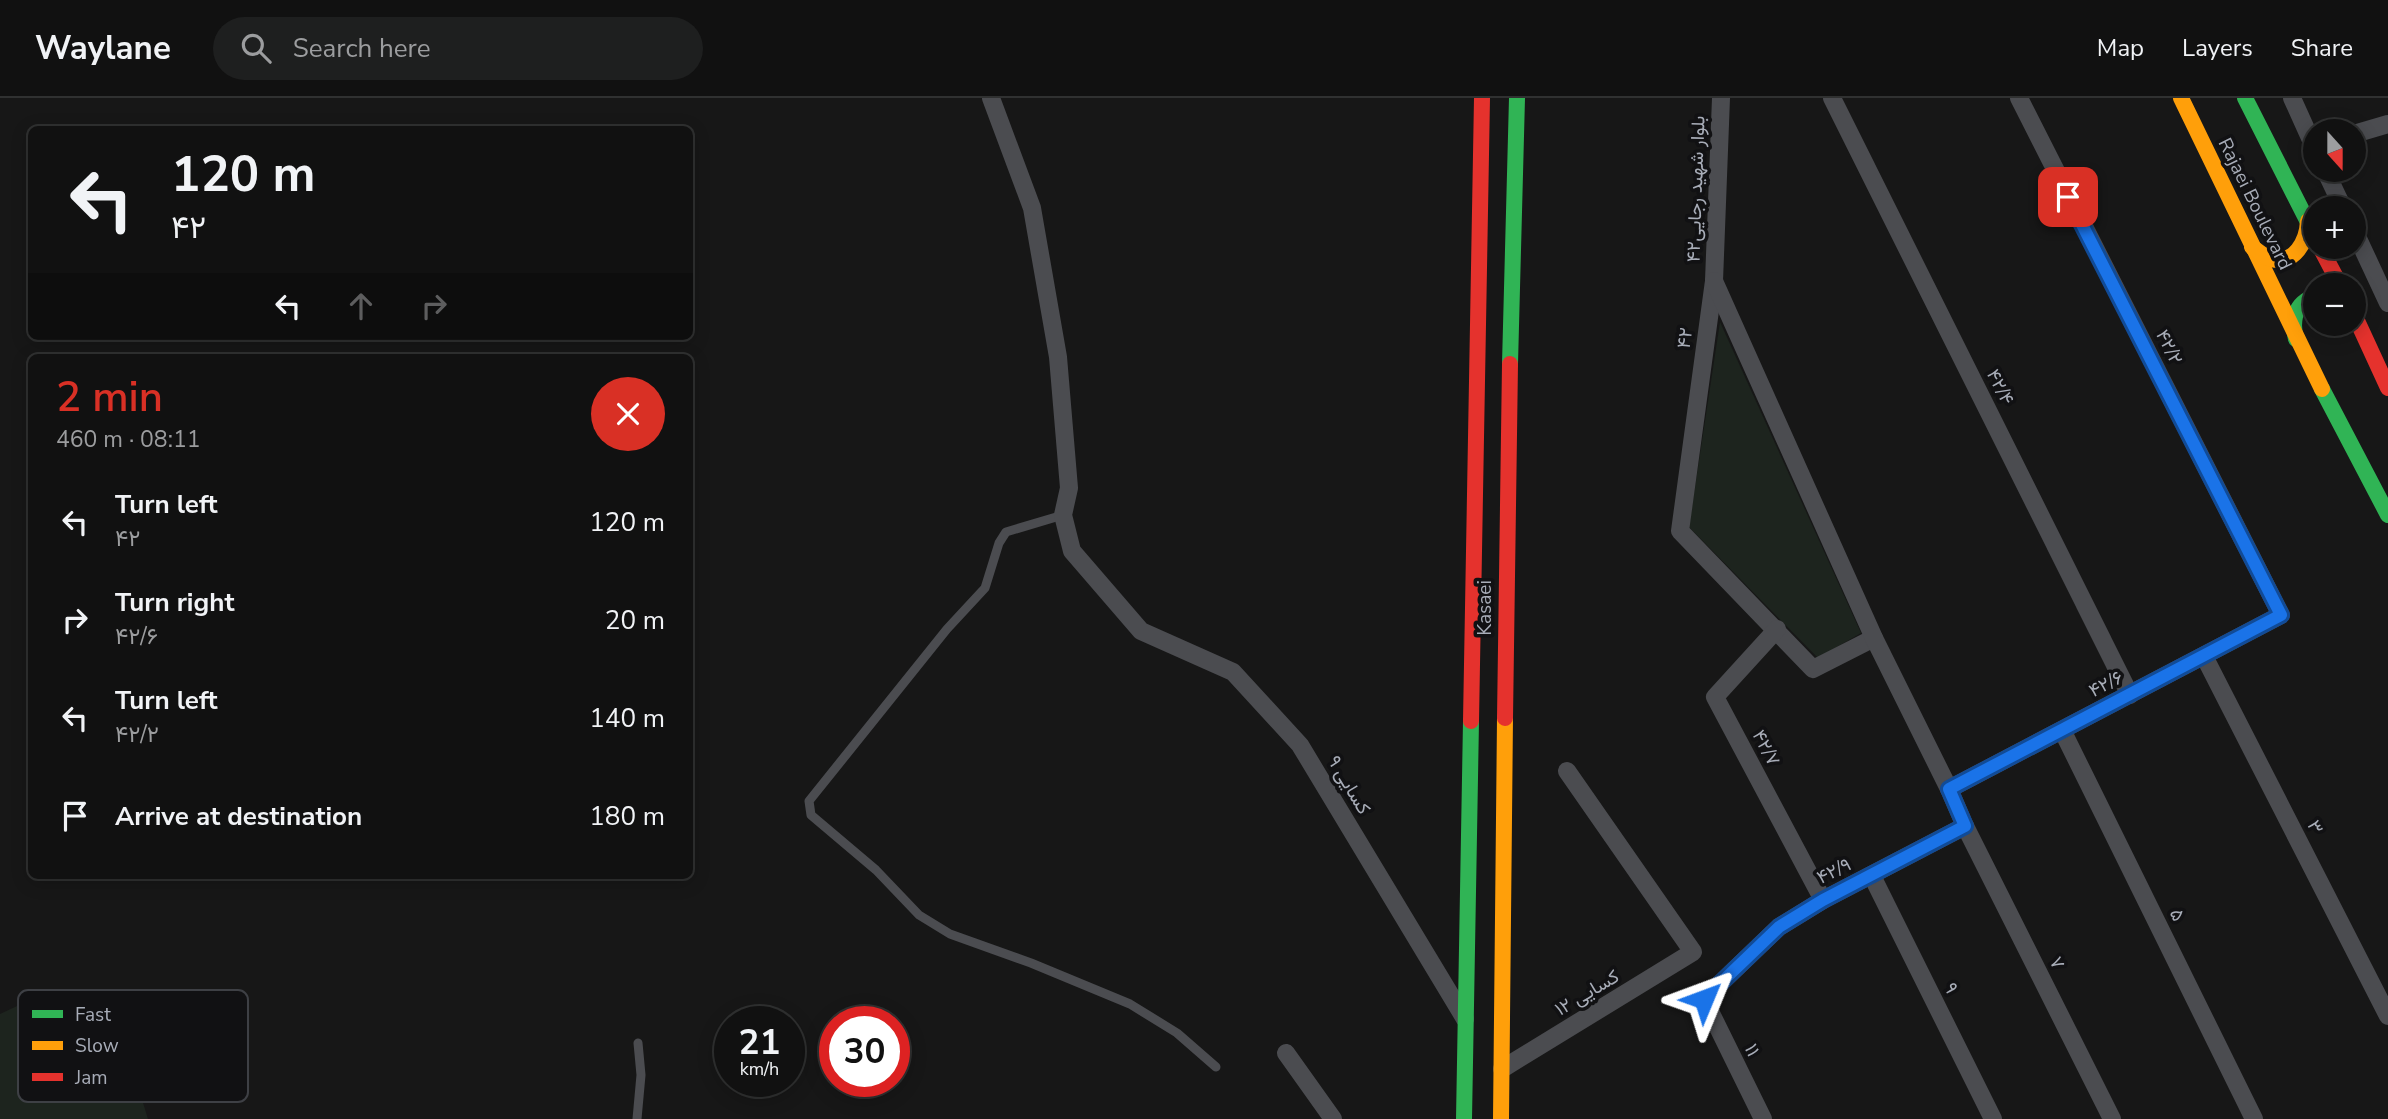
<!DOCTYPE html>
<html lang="en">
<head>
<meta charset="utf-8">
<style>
  :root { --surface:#111; --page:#1e1f1f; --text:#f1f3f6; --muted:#9c9d9f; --line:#303131; --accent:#d93025 }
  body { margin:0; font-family:"Nunito Sans",Vazirmatn,sans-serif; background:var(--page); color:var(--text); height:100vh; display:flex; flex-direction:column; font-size:26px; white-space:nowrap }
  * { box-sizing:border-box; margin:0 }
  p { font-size:23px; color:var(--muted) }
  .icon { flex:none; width:38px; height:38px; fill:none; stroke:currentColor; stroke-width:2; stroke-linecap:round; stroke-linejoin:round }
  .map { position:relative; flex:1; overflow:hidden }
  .side { position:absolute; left:28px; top:256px; width:665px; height:525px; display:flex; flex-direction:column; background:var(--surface); border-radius:10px; box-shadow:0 4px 18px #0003,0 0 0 2px var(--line) }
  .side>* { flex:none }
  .banner { position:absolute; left:28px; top:28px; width:665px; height:214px; border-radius:10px; box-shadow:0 4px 18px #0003,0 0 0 2px var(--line); background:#111; color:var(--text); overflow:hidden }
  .needle { width:46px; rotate:159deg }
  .controls { position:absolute; left:2303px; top:21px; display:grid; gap:14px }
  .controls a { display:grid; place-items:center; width:63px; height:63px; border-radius:50%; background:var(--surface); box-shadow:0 4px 18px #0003,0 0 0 2px var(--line); font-size:35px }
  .speed { position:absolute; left:714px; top:908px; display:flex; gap:14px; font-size:35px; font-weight:700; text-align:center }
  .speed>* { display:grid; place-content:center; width:91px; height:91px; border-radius:50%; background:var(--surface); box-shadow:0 4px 18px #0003,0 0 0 2px var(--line); line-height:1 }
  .speed small { font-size:18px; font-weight:400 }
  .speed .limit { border:10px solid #d22; background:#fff; color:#111 }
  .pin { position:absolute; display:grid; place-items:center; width:60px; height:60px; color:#fff; margin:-30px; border-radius:14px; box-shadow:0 4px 10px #0006 }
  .me { position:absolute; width:77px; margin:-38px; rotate:46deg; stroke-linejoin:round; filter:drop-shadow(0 0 5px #0008) }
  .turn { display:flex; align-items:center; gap:24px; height:147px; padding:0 28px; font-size:32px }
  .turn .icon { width:91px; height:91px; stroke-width:2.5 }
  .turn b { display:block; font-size:49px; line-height:60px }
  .lanes { display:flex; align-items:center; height:66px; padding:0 28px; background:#0003; justify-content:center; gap:35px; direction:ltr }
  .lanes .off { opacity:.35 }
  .round { display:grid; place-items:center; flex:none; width:74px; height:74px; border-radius:37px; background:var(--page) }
  .headline { display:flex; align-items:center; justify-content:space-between; height:119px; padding:0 28px }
  h1 { font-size:42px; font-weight:600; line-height:52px; color:var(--accent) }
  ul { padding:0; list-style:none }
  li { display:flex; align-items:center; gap:21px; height:98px; padding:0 28px }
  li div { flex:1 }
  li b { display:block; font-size:26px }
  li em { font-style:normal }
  header { display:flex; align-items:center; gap:42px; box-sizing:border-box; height:98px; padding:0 35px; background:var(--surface); border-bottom:2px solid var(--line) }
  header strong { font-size:33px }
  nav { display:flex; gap:38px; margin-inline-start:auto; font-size:24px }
  .search { width:490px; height:63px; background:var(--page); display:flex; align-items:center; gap:18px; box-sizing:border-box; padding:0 24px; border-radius:38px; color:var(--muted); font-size:26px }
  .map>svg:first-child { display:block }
</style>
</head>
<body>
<header>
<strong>Waylane</strong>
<div class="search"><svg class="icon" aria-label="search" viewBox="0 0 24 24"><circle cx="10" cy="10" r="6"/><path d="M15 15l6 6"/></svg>Search here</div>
<nav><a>Map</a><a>Layers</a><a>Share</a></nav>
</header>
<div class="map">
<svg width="2388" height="1021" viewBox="0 0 2388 1021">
  <rect width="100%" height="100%" fill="#171717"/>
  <g fill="#1d241e">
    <polygon points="1720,224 1861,535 1818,560 1689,429"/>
    <polygon points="49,893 104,906 125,946 148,1021 0,1021 0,916"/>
  </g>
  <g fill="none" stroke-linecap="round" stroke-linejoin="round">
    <g stroke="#4b4c50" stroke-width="9">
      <polyline points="1063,417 1006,434 999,445 985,490 947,531 809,703 811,717 876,772 919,817 950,836 1031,865 1130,906 1177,935 1216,969"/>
      <polyline points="637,1021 641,977 638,945"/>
    </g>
    <g stroke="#4b4c50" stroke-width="18">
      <polyline points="991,0 1032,110 1058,259 1069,390 1063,417 1072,453 1141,533 1233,574 1300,647 1465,921"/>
      <polyline points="1721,0 1714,183 1680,433 1813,571 1874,540"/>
      <polyline points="1832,0 2130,597"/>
      <polyline points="2292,0 2315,51"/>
      <polyline points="2354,36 2388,26"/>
      <polyline points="2325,72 2343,110"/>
      <polyline points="2354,132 2388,205"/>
      <polyline points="1714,183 1874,540 1949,691 1965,728 2112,1021"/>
      <polyline points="1777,531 1715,599 1823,802"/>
      <polyline points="2204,558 2388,918"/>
      <polyline points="2062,632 2254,1021"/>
      <polyline points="1949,691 2281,517 2019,0"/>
      <polyline points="1872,778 1993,1021"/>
      <polyline points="1286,955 1333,1021"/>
      <polyline points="1502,971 1693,854 1567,673"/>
      <polyline points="1763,1021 1704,901 1779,829 1823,802 1965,728"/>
    </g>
    <g stroke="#30b455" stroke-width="16">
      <polyline points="2245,0 2315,138"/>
      <path d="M2296 241C2291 222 2295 205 2315 198"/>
      <polyline points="1510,266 1517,0"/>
      <polyline points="2322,291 2388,417"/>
      <polyline points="1464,1021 1471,623"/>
    </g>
    <g stroke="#ff9f0a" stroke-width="16">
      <polyline points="2181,0 2322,291"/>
      <path d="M2252 149C2258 153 2264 159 2271 161 2295 167 2307 143 2308 123"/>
      <polyline points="1501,1021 1505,620"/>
    </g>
    <g stroke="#e5322d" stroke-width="16">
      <polyline points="2320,149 2340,187"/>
      <polyline points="2354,216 2388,290"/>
      <polyline points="1505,620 1510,266"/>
      <polyline points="1471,623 1482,0"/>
    </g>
  </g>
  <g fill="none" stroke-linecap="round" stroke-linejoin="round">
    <defs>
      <polyline id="route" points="1704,901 1779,829 1823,802 1965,728 1949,691 2281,517 2068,99"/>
    </defs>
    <use href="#route" stroke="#114b97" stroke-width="18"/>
    <use href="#route" stroke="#1a73e8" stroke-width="12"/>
  </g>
  <g text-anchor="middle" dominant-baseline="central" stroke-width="7" stroke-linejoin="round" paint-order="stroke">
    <g font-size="19" fill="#a8adb8" stroke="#111113">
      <text transform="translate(1696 91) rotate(-88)">بلوار شهید رجایی۴۲</text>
      <text transform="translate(2255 106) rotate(64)">Rajaei Boulevard</text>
      <text transform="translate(1685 240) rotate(-82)">۴۲</text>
      <text transform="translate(2169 249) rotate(63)">۴۲/۲</text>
      <text transform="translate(2000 289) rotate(63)">۴۲/۴</text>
      <text transform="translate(1485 510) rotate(-90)">Kasaei</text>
      <text transform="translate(2106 586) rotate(-27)">۴۲/۶</text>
      <text transform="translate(1766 650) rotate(62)">۴۲/۷</text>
      <text transform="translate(1349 687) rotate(59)">۹ کسایی</text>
      <text transform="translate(2315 729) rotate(63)">۳</text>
      <text transform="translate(1834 773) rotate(-26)">۴۲/۹</text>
      <text transform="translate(2177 817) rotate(64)">۵</text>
      <text transform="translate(2057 865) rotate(63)">۷</text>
      <text transform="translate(1951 890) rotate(63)">۹</text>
      <text transform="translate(1587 895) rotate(-31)">۱۲ کسایی</text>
      <text transform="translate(1752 952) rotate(64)">۱۱</text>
    </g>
  </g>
  <rect x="18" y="892" width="230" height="112" rx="10" fill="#111113" stroke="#3e4045" stroke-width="2"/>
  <rect x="32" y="912" width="31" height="8" fill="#30b455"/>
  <rect x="32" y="943" width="31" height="9" fill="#ff9f0a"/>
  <rect x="32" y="975" width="31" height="8" fill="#e5322d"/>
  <g font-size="19" fill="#a8adb8">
    <text x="75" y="923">Fast</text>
    <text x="75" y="954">Slow</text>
    <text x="75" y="986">Jam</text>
  </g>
</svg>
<div class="controls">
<a><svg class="needle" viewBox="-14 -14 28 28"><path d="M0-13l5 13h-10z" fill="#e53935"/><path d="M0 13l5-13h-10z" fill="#9c9d9f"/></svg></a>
<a>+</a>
<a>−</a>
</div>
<div class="speed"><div>21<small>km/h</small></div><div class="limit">30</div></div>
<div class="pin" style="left:2068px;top:99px;background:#d93025"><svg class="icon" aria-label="arrive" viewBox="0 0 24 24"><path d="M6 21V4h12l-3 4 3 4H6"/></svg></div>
<svg class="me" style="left:1704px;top:901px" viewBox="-20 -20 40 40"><path d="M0-17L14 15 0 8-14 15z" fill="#1a73e8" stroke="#fff" stroke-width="4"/></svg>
<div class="banner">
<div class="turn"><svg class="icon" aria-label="left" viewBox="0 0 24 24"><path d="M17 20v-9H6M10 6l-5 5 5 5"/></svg><div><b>120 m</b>۴۲</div></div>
<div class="lanes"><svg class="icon" aria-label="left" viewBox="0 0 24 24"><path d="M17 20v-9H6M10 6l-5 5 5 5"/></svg><svg class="icon off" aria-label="ahead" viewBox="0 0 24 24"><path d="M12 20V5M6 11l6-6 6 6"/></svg><svg class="icon off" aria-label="right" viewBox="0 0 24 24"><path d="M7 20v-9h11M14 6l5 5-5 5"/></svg></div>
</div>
<section class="side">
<div class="headline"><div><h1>2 min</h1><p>460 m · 08:11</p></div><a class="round" style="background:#d93025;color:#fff"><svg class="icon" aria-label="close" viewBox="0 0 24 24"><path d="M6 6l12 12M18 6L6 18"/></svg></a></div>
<ul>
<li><svg class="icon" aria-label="left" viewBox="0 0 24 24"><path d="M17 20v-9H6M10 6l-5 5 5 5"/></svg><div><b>Turn left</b><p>۴۲</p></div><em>120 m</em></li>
<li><svg class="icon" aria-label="right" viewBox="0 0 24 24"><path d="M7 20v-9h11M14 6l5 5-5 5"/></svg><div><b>Turn right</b><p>۴۲/۶</p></div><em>20 m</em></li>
<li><svg class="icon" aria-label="left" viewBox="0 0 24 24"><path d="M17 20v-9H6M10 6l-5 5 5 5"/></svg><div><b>Turn left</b><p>۴۲/۲</p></div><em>140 m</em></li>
<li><svg class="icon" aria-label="arrive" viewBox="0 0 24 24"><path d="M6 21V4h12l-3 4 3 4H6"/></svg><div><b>Arrive at destination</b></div><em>180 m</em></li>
</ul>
</section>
</div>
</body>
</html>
